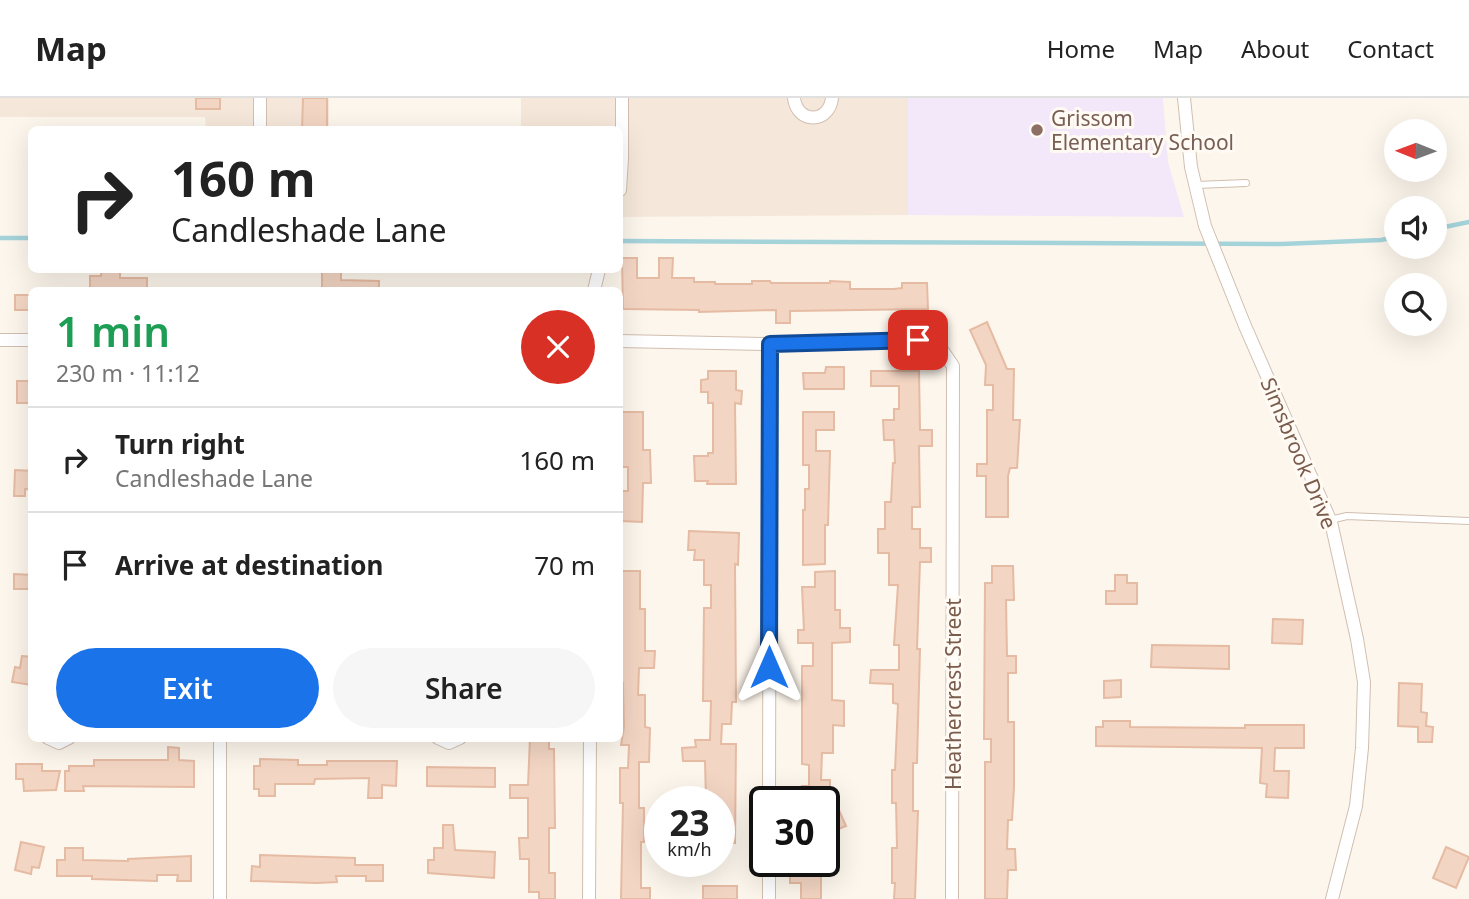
<!DOCTYPE html>
<html lang="en">
<head>
<meta charset="utf-8">
<style>
  :root { --surface:#fff; --page:#f6f6f6; --text:#222; --muted:#767676; --line:#e0e0e0; --accent:#1a73e8 }
  body { margin:0; font-family:"Noto Sans",sans-serif; background:var(--page); color:var(--text); height:100vh; display:flex; flex-direction:column; font-size:26px; white-space:nowrap }
  * { box-sizing:border-box; margin:0 }
  p { font-size:23px; color:var(--muted) }
  .icon { flex:none; width:38px; height:38px; fill:none; stroke:currentColor; stroke-width:2; stroke-linecap:round; stroke-linejoin:round }
  .map { position:relative; flex:1; overflow:hidden }
  .details { position:absolute; left:28px; top:189px; width:595px; height:455px; display:flex; flex-direction:column; background:var(--surface); border-radius:10px; box-shadow:0 7px 28px #0002 }
  .details>* { flex:none }
  .top-card { position:absolute; left:28px; top:28px; width:595px; height:147px; border-radius:10px; box-shadow:0 7px 28px #0002; background:#fff; color:var(--text); overflow:hidden }
  .needle { width:46px; rotate:271deg }
  .controls { position:absolute; left:1384px; top:21px; display:grid; gap:14px }
  .controls a { display:grid; place-items:center; width:63px; height:63px; border-radius:50%; background:var(--surface); box-shadow:0 7px 28px #0002; font-size:35px }
  .speed { position:absolute; left:644px; top:688px; display:flex; gap:14px; font-size:35px; font-weight:700; text-align:center }
  .speed>* { display:grid; place-content:center; width:91px; height:91px; border-radius:50%; background:var(--surface); box-shadow:0 7px 28px #0002; line-height:1 }
  .speed small { font-size:18px; font-weight:400 }
  .speed .limit { border:4px solid #111; border-radius:10px; background:#fff; color:#111 }
  .pin { position:absolute; display:grid; place-items:center; width:60px; height:60px; color:#fff; margin:-30px; border-radius:14px; box-shadow:0 4px 10px #0006 }
  .me { position:absolute; width:77px; margin:-38px; rotate:0deg; stroke-linejoin:round; filter:drop-shadow(0 0 5px #0008) }
  .turn { display:flex; align-items:center; gap:24px; height:147px; padding:0 28px; font-size:32px }
  .turn .icon { width:91px; height:91px; stroke-width:2.5 }
  .turn b { display:block; font-size:49px; line-height:60px }
  .round { display:grid; place-items:center; flex:none; width:74px; height:74px; border-radius:37px; background:var(--page) }
  .overview { display:flex; align-items:center; justify-content:space-between; height:119px; padding:0 28px }
  h1 { font-size:42px; font-weight:600; line-height:52px; color:#1e9e55 }
  .button { display:flex; gap:14px; margin-top:auto; padding:14px 28px }
  .button a { flex:1; height:80px; border-radius:42px; background:var(--accent); color:#fff; font-size:28px; font-weight:600; line-height:80px; text-align:center }
  .button a+a { background:var(--page); color:var(--text) }
  ul { padding:0; list-style:none }
  li { display:flex; align-items:center; gap:21px; height:105px; padding:0 28px; border-top:2px solid var(--line) }
  li div { flex:1 }
  li b { display:block; font-size:26px }
  li em { font-style:normal }
  header { display:flex; align-items:center; gap:42px; box-sizing:border-box; height:98px; padding:0 35px; background:var(--surface); border-bottom:2px solid var(--line) }
  header strong { font-size:33px }
  nav { display:flex; gap:38px; margin-inline-start:auto; font-size:24px }
  .map>svg:first-child { display:block }
</style>
</head>
<body>
<header>
<strong>Map</strong>
<nav><a>Home</a><a>Map</a><a>About</a><a>Contact</a></nav>
</header>
<div class="map">
<svg width="1469" height="801" viewBox="0 0 1469 801">
  <rect width="100%" height="100%" fill="#fdf6ec"/>
  <g fill="#f5e8da">
    <polygon points="0,0 329,0 329,31 206,31 205,19 0,19"/>
    <polygon points="521,0 908,0 908,117 620,119 620,32 521,32"/>
  </g>
  <polygon fill="#f3e8fa" points="908,0 1163,0 1168,64 1184,119 908,117"/>
  <g fill="none" stroke-linecap="round" stroke-linejoin="round">
    <g stroke="#a5d3da" stroke-width="4.5">
      <polyline points="1435,131 1469,124"/>
      <polyline points="0,140 32,140"/>
      <polyline points="620,143 1282,146 1381,142 1396,139"/>
    </g>
  </g>
  <g fill="#f3d5c3" stroke="#e6bba3" stroke-width="2">
    <rect x="196" y="0" width="24" height="11"/>
    <polygon points="303,0 327,0 327,32 302,32"/>
    <polygon points="622,160 637,160 637,180 659,180 659,160 673,160 672,180 694,180 694,184 715,184 715,186 752,186 752,183 770,183 771,185 830,185 830,183 850,184 850,191 894,191 902,190 902,185 927,185 928,211 790,213 790,225 776,225 776,212 699,214 699,212 623,211"/>
    <polygon points="101,172 120,172 120,180 147,180 147,192 90,192 90,178 101,178"/>
    <polygon points="322,172 341,172 341,182 379,183 379,192 322,192"/>
    <rect x="15" y="197" width="17" height="15"/>
    <polygon points="987,224 1007,271 1014,271 1013,322 1020,322 1017,370 1010,370 1008,378 1008,419 986,419 986,378 977,378 977,366 987,366 987,312 993,312 993,287 985,287 986,267 970,232"/>
    <polygon points="826,269 844,269 844,291 804,291 803,275 825,275"/>
    <polygon points="708,273 736,273 736,292 742,293 741,306 735,305 736,386 707,386 708,383 695,383 694,358 708,358 708,355 713,355 713,305 708,305 708,294 701,294 701,282 708,281"/>
    <polygon points="871,273 919,273 920,332 932,332 932,348 919,348 920,409 912,409 912,431 920,431 920,450 931,450 931,464 920,464 917,551 920,551 918,625 917,665 913,665 913,713 918,713 915,801 894,801 895,785 892,785 892,750 897,750 896,705 892,705 892,672 895,672 898,606 893,605 893,586 870,585 871,572 899,572 899,547 894,547 898,487 889,487 889,455 878,455 878,431 885,431 885,404 891,404 893,365 895,365 894,342 884,342 883,322 894,322 894,311 899,311 899,288 871,288"/>
    <rect x="17" y="283" width="15" height="22"/>
    <polygon points="621,314 643,314 643,352 650,352 651,385 643,385 642,424 621,423 622,393 628,393 628,369 621,369"/>
    <polygon points="803,314 834,314 834,332 816,332 816,353 830,353 828,427 825,427 825,466 803,467 803,412 805,412 805,391 809,391 809,367 803,367"/>
    <polygon points="15,372 32,373 32,392 25,391 25,398 14,398"/>
    <polygon points="689,433 739,435 738,467 735,466 736,604 732,604 731,626 722,626 721,646 736,646 735,745 720,745 719,704 706,704 705,663 683,663 682,650 696,649 695,642 710,642 711,603 703,603 704,510 711,510 711,487 704,487 704,462 694,462 695,452 688,452"/>
    <polygon points="992,468 1013,468 1014,502 1006,502 1007,558 1016,558 1016,575 1008,575 1008,624 1014,624 1014,689 1012,722 1008,722 1007,751 1015,751 1016,772 1008,772 1007,801 985,801 985,664 991,664 991,641 984,641 985,485 992,485"/>
    <polygon points="620,473 640,473 640,511 645,511 645,553 655,553 654,570 639,570 638,597 645,597 645,629 650,630 649,664 639,664 639,710 644,710 644,744 641,744 641,790 650,790 650,801 621,801 623,705 620,705 620,670 628,670 629,647 621,647 624,629 623,585 620,585"/>
    <polygon points="835,473 835,512 840,512 840,530 850,530 850,544 832,545 832,602 844,603 844,628 833,627 833,655 822,655 821,682 830,682 830,704 802,704 802,688 809,688 809,667 802,666 802,568 813,568 813,545 798,545 798,532 804,532 802,489 815,489 815,474"/>
    <polygon points="14,476 32,477 32,491 14,491"/>
    <polygon points="1115,477 1127,477 1127,485 1137,485 1137,506 1106,506 1106,493 1115,493"/>
    <polygon points="1273,521 1303,522 1302,546 1272,545"/>
    <polygon points="1152,547 1229,548 1229,571 1151,569"/>
    <polygon points="22,558 32,559 32,587 12,584 15,569 20,570"/>
    <polygon points="1121,582 1121,599 1104,600 1104,583"/>
    <polygon points="1399,585 1422,586 1421,614 1427,615 1426,628 1433,629 1432,644 1418,644 1418,629 1398,628"/>
    <polygon points="1103,623 1130,623 1130,629 1245,630 1245,627 1304,627 1304,650 1275,650 1274,673 1289,673 1288,700 1266,699 1267,686 1260,685 1262,650 1096,648 1096,629 1103,629"/>
    <polygon points="530,640 549,640 549,651 554,651 555,730 549,730 549,775 555,775 555,801 539,801 539,794 529,794 529,761 520,761 519,740 528,740 528,700 510,700 510,687 528,687"/>
    <polygon points="168,649 179,650 179,662 194,663 194,689 83,688 84,693 65,693 65,673 69,673 69,668 94,668 94,662 168,662"/>
    <polygon points="260,661 298,662 298,667 327,667 327,663 397,663 396,688 382,687 382,700 368,700 369,680 315,681 314,686 275,686 275,698 259,698 259,691 254,691 254,668 260,668"/>
    <polygon points="16,666 42,666 42,673 60,673 56,692 24,693 23,681 16,681"/>
    <polygon points="427,669 495,670 495,689 427,688"/>
    <polygon points="838,710 846,728 824,737 824,716"/>
    <polygon points="443,727 453,727 455,752 495,754 494,780 428,775 428,762 434,762 434,750 443,750"/>
    <polygon points="21,744 44,749 39,770 32,769 31,776 15,772"/>
    <polygon points="1446,749 1469,759 1456,790 1433,780"/>
    <polygon points="65,750 83,750 83,762 128,763 128,761 191,758 191,783 177,783 178,777 157,777 157,783 92,781 92,778 57,778 57,762 65,762"/>
    <polygon points="824,754 838,755 838,772 824,772"/>
    <polygon points="260,757 355,760 355,767 383,767 383,783 366,783 366,778 336,778 337,784 317,785 251,783 252,768 260,769"/>
    <polygon points="804,763 821,763 821,801 801,801 801,785 790,785 790,768 804,768"/>
    <rect x="703" y="788" width="34" height="13"/>
  </g>
  <g fill="none" stroke-linecap="round" stroke-linejoin="round">
    <defs>
      <g id="service">
        <polyline points="1196,87 1246,85"/>
        <polyline points="1330,422 1347,418 1469,423"/>
      </g>
      <g id="minor">
        <path d="M794 0C797 26 829 26 832 0"/>
        <polyline points="1184,0 1191,69 1205,128 1245,228 1331,424 1357,541 1364,584 1362,650 1356,708 1332,801"/>
        <polyline points="260,28 260,0"/>
        <polyline points="620,92 622,60 622,0"/>
        <polyline points="594,192 599,172"/>
        <polyline points="0,242 32,242"/>
        <polyline points="620,243 770,246 918,242 940,249 953,268 952,801"/>
        <polyline points="48,640 59,645 69,640"/>
        <polyline points="220,640 220,801"/>
        <polyline points="438,640 449,645 460,640"/>
        <polyline points="769,704 770,246"/>
        <polyline points="589,801 590,640"/>
        <polyline points="769,801 769,763"/>
      </g>
    </defs>
    <use href="#service" stroke="#d1beb0" stroke-width="8"/>
    <use href="#minor" stroke="#d1beb0" stroke-width="14"/>
    <use href="#service" stroke="#fff" stroke-width="6"/>
    <use href="#minor" stroke="#fff" stroke-width="12"/>
  </g>
  <g fill="none" stroke-linecap="round" stroke-linejoin="round">
    <defs>
      <polyline id="route" points="769,569 770,246 918,242"/>
    </defs>
    <use href="#route" stroke="#114b97" stroke-width="18"/>
    <use href="#route" stroke="#1a73e8" stroke-width="12"/>
  </g>
  <circle fill="#8d6e63" stroke="#fffaf3" stroke-width="2.5" cx="1037" cy="32" r="7"/>
  <g text-anchor="middle" dominant-baseline="central" stroke-width="6" stroke-linejoin="round" paint-order="stroke">
    <g font-size="21" fill="#785e54" stroke="#fffaf3" text-anchor="start">
      <text x="1051" y="20">Grissom<tspan x="1051" dy="24">Elementary School</tspan></text>
    </g>
    <g font-size="21" fill="#7a5c4d" stroke="#fffaf3">
      <text transform="translate(1299 355) rotate(67)">Simsbrook Drive</text>
      <text transform="translate(953 596) rotate(-90)">Heathercrest Street</text>
    </g>
  </g>
</svg>
<div class="controls">
<a><svg class="needle" viewBox="-14 -14 28 28"><path d="M0-13l5 13h-10z" fill="#e53935"/><path d="M0 13l5-13h-10z" fill="#767676"/></svg></a>
<a><svg class="icon" aria-label="sound" viewBox="0 0 24 24"><path d="M4 9h4l5-4v14l-5-4H4zM17 9q2 3 0 6"/></svg></a>
<a><svg class="icon" aria-label="search" viewBox="0 0 24 24"><circle cx="10" cy="10" r="6"/><path d="M15 15l6 6"/></svg></a>
</div>
<div class="speed"><div>23<small>km/h</small></div><div class="limit">30</div></div>
<div class="pin" style="left:918px;top:242px;background:#d93025"><svg class="icon" aria-label="arrive" viewBox="0 0 24 24"><path d="M6 21V4h12l-3 4 3 4H6"/></svg></div>
<svg class="me" style="left:769px;top:569px" viewBox="-20 -20 40 40"><path d="M0-17L14 15 0 8-14 15z" fill="#1a73e8" stroke="#fff" stroke-width="4"/></svg>
<div class="top-card">
<div class="turn"><svg class="icon" aria-label="right" viewBox="0 0 24 24"><path d="M7 20v-9h11M14 6l5 5-5 5"/></svg><div><b>160 m</b>Candleshade Lane</div></div>
</div>
<section class="details">
<div class="overview"><div><h1>1 min</h1><p>230 m · 11:12</p></div><a class="round" style="background:#d93025;color:#fff"><svg class="icon" aria-label="close" viewBox="0 0 24 24"><path d="M6 6l12 12M18 6L6 18"/></svg></a></div>
<ul>
<li><svg class="icon" aria-label="right" viewBox="0 0 24 24"><path d="M7 20v-9h11M14 6l5 5-5 5"/></svg><div><b>Turn right</b><p>Candleshade Lane</p></div><em>160 m</em></li>
<li><svg class="icon" aria-label="arrive" viewBox="0 0 24 24"><path d="M6 21V4h12l-3 4 3 4H6"/></svg><div><b>Arrive at destination</b></div><em>70 m</em></li>
</ul>
<div class="button"><a>Exit</a><a>Share</a></div>
</section>
</div>
</body>
</html>
